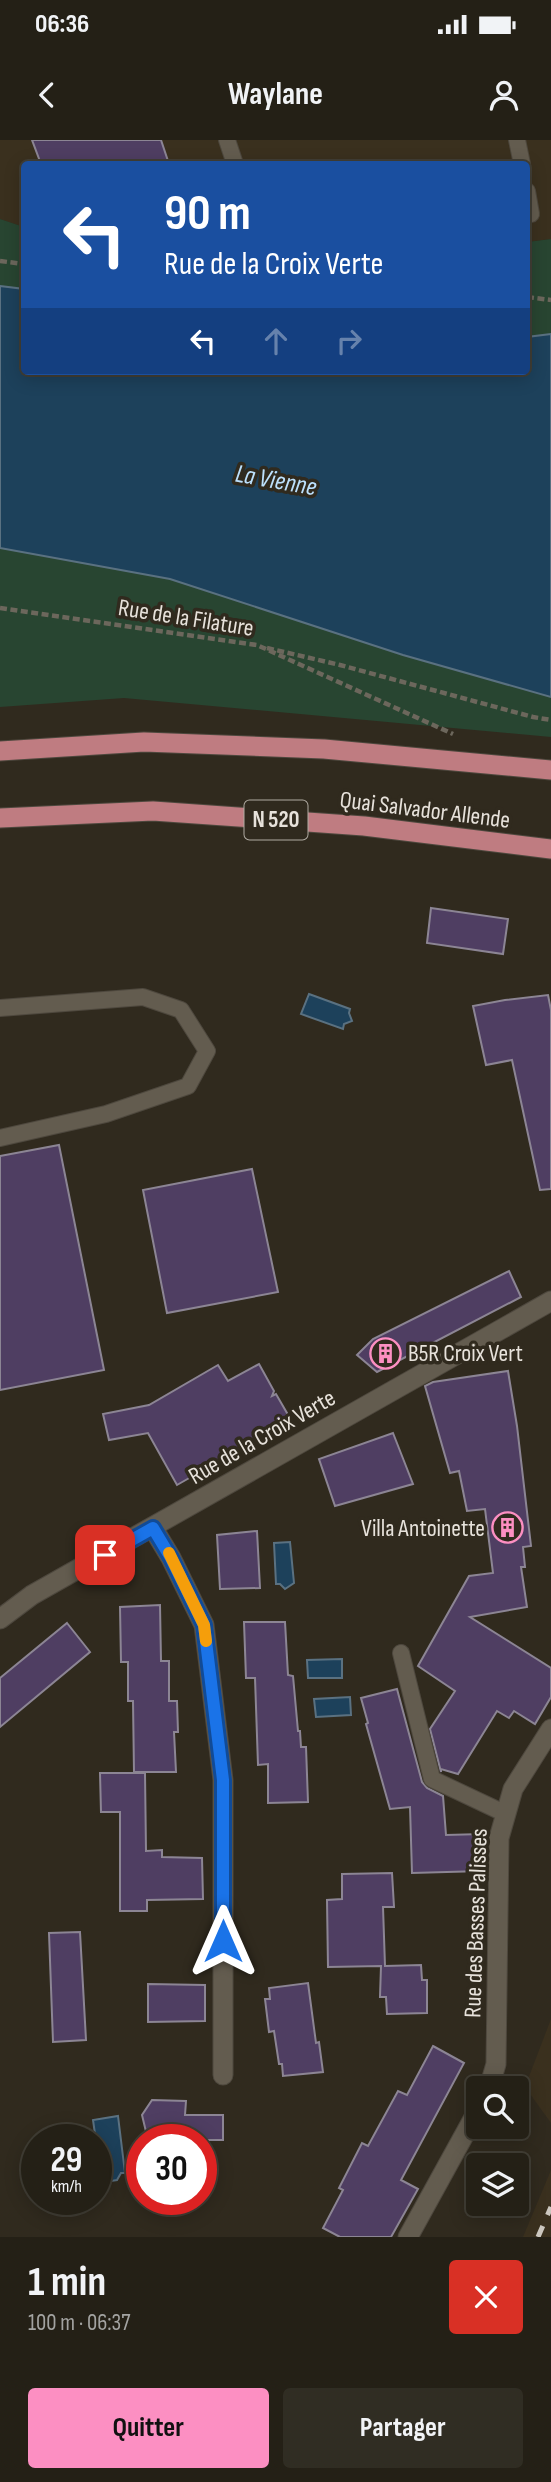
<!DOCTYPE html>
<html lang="fr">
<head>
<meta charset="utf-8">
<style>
  :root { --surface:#242016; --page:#302d23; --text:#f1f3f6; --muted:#a3a3a1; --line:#413e35; --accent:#fc8fc2 }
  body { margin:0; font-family:"Sofia Sans Condensed",sans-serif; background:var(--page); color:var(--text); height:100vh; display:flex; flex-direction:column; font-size:26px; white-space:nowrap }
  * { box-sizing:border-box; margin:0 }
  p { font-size:23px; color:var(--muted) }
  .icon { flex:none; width:38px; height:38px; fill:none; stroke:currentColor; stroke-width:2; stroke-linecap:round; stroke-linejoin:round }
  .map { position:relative; height:2097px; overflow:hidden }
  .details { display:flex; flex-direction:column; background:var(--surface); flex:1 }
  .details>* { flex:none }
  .guide { position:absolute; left:21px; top:21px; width:509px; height:214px; border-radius:7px; box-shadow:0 4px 18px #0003,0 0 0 2px var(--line); background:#1a4fa0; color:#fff; overflow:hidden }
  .tools { position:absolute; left:466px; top:1936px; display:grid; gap:14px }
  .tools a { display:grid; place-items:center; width:63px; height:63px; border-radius:7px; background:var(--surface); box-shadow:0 4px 18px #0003,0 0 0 2px var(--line); font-size:35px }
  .speed { position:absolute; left:21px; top:1984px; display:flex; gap:14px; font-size:35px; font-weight:700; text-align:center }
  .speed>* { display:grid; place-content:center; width:91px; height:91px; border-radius:50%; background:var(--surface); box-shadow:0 4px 18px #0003,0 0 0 2px var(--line); line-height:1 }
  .speed small { font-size:18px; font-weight:400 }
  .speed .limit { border:10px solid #d22; background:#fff; color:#111 }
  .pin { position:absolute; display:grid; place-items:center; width:60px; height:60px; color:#fff; margin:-30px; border-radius:14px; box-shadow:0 4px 10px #0006 }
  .me { position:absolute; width:77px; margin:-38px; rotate:0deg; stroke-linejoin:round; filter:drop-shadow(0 0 5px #0008) }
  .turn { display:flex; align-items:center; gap:24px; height:147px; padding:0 28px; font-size:32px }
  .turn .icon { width:91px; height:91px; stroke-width:2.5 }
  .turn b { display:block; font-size:49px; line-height:60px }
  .lanes { display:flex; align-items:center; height:66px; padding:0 28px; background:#0003; justify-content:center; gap:35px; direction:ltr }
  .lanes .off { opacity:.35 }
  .round { display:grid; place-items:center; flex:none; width:74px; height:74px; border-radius:7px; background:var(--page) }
  .headline { display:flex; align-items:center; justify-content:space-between; height:119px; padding:0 28px }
  h1 { font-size:42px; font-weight:700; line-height:52px }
  .primary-button { display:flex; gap:14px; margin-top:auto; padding:14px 28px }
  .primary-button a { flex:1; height:80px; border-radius:7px; background:var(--accent); color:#111; font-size:28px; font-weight:700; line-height:80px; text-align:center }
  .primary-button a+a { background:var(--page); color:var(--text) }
  .status { display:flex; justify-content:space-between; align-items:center; height:49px; padding:0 35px; background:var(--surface); direction:ltr }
  .status svg { height:19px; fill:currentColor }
  header { display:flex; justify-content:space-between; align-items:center; height:91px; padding:0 28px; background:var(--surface); font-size:32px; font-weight:700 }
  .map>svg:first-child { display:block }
</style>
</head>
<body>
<div class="status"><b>06:36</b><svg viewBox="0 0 49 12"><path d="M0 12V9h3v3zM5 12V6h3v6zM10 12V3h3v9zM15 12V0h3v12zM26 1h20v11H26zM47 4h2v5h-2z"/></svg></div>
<header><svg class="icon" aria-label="back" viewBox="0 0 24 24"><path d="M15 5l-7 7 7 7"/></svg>Waylane<svg class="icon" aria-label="person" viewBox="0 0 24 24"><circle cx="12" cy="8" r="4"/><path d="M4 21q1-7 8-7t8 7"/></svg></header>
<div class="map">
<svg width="551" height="2097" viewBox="0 0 551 2097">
  <rect width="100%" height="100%" fill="#302a1e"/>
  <g fill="#3a301e">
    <polygon points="0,0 551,0 551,99 527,102 527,24 24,24 24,87 0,79"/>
    <polygon points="551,1879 551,1983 525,1947"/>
    <polygon points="551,2030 551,2097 523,2097"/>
  </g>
  <g fill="#284531">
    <polygon points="0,79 24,87 24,149 0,146"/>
    <polygon points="551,99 551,194 527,197 527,102"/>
    <polygon points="0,408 170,439 403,515 551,557 551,597 124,558 0,567"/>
  </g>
  <g fill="#1d415b" stroke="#5a7181" stroke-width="2">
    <polygon points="0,146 24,149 24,231 527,231 527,197 551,194 551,557 403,515 170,439 0,408"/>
    <polygon points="309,854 350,869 349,873 352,881 344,884 343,889 301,874"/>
    <polygon points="290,1402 294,1443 285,1449 280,1444 276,1444 274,1403"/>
    <polygon points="342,1519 342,1538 308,1538 307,1520"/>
    <polygon points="350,1557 351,1575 316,1577 314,1559"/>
    <polygon points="118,1976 125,2033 121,2033 117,2040 111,2041 104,2036 101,2036 93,1980"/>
  </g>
  <g fill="#4f3e62" stroke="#8c8594" stroke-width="2">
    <polygon points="32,0 161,0 169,24 41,24"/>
    <polygon points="431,768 508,779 503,814 427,803"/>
    <polygon points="548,855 551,870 551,1049 540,1050 512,920 486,925 473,866 505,860"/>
    <polygon points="59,1005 104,1230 0,1250 0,1016"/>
    <polygon points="252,1029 278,1152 167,1173 143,1050"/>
    <polygon points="509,1131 521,1157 377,1232 357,1215 373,1199"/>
    <polygon points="259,1224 274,1251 272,1256 276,1254 291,1280 177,1345 148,1293 109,1300 103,1274 149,1265 218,1225 228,1241"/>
    <polygon points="508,1231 517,1286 531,1406 523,1407 525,1427 521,1427 527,1467 470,1477 551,1528 551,1557 535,1584 514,1571 509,1578 497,1571 458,1634 441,1629 441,1632 430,1589 455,1551 418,1526 469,1436 493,1433 485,1369 467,1371 459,1331 450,1333 425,1246 433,1242"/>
    <polygon points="393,1293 413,1344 335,1366 319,1319"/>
    <polygon points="257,1391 260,1448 220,1449 217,1395"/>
    <polygon points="160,1465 161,1521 169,1521 169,1561 177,1561 178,1592 174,1592 176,1632 134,1632 133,1561 128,1561 128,1522 121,1522 120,1467"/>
    <polygon points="244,1482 285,1482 288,1535 293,1536 298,1591 300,1591 301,1607 306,1607 308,1662 268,1663 268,1624 258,1625 255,1538 246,1538"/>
    <polygon points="67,1483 90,1512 0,1587 0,1538"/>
    <polygon points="397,1549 422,1642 427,1648 443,1656 446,1695 482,1694 482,1731 412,1733 410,1667 390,1669 366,1584 368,1583 361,1558"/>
    <polygon points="100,1633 145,1633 146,1711 162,1710 162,1717 202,1718 203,1759 147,1760 147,1771 120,1771 120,1672 101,1672"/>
    <polygon points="392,1733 394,1767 383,1767 385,1826 421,1825 422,1840 427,1840 427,1873 387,1874 386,1857 380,1857 381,1826 328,1827 327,1760 342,1759 342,1734"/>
    <polygon points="80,1792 86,1900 53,1902 49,1793"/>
    <polygon points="308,1843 316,1903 319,1902 323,1932 283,1936 282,1924 279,1924 274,1891 269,1892 265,1859 270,1859 269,1848"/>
    <polygon points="148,1844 205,1845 205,1881 148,1882"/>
    <polygon points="433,1906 464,1923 401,2040 418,2049 391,2097 340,2097 323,2088 343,2050 339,2048 362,2003 368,2006 398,1951 407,1955"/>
    <polygon points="152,1960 186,1961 185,1975 223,1975 223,2000 148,2000 142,1975"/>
  </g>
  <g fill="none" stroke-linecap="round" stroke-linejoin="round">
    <defs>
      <g id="service">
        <polyline points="227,0 235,24"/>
        <polyline points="517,0 522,24"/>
        <polyline points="527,51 531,74"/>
        <polyline points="0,868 143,857 181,870 207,911 188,946 106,974 0,998"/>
        <polyline points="401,1513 432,1639 506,1674"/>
      </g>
      <g id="minor">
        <polyline points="153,1388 171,1418 204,1485 223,1640 223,1935"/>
        <polyline points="0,1479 32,1455 551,1161"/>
        <polyline points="489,1948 496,1924 499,1698 513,1649 551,1589"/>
        <polyline points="408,2097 478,1970"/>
      </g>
      <g id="primary">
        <polyline points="0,611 144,602 324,609 551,630"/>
        <polyline points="0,678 153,671 364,686 551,709"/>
      </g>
    </defs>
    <use href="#service" stroke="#4e483e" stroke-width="18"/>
    <use href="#minor" stroke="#4e483e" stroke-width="21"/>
    <use href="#primary" stroke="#4e483e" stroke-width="21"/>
    <g stroke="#6c675c" stroke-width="4.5" stroke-dasharray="7 3.5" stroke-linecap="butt">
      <polyline points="0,121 24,124"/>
      <polyline points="527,157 551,160"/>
      <polyline points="0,468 257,505 453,594"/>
      <polyline points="267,508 340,525 533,577 551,580"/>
    </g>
    <use href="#service" stroke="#635c4f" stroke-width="16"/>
    <use href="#minor" stroke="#635c4f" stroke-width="19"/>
    <use href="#primary" stroke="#bf7c81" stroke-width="19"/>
    <polyline stroke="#ccc7bf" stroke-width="5" stroke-dasharray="12 12" stroke-linecap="butt" points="538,2097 551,2067"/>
  </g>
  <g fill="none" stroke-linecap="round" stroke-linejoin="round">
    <defs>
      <polyline id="route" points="105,1415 153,1388 171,1418 204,1485 223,1640 223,1801"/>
    </defs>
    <use href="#route" stroke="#114b97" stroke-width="18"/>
    <use href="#route" stroke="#1a73e8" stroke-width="12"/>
    <polyline stroke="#f59e0b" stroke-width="12" points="169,1413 204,1485 206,1501"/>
  </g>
  <defs>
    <symbol id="building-ring" viewBox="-11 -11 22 22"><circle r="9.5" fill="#302a1e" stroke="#fc8fc2" stroke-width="1.5"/><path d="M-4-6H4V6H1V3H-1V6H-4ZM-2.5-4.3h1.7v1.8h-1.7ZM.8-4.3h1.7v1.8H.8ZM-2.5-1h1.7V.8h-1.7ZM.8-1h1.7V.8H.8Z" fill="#fc8fc2"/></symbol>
  </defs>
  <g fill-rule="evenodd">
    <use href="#building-ring" x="368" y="1196" width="35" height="35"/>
    <use href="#building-ring" x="490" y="1370" width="35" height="35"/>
  </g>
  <g text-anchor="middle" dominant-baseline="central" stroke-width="7" stroke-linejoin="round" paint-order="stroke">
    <rect fill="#302a1e" stroke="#b0aba2" stroke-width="2" x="244.5" y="660.5" width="63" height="39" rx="5"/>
    <g font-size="23" font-weight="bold" fill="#e7e2db">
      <text x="276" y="680">N 520</text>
    </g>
    <g font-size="24" fill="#e7e2db" stroke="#302a1e">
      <text transform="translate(186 478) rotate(9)">Rue de la Filature</text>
      <text transform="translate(425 670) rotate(7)">Quai Salvador Allende</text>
      <text transform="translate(262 1297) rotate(-30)">Rue de la Croix Verte</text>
      <text transform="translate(476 1783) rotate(-88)">Rue des Basses Palisses</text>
    </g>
    <g font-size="24" fill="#e7e2db" stroke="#302a1e" text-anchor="start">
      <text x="408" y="1213">B5R Croix Vert</text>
      <text x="485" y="1388" text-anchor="end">Villa Antoinette</text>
    </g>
    <g font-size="26" font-style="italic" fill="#bde1fd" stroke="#302a1e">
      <text transform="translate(276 341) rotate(10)">La Vienne</text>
    </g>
  </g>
</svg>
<div class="tools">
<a><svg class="icon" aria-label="search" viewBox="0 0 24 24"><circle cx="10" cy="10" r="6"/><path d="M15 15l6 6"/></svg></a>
<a><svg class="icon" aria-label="layers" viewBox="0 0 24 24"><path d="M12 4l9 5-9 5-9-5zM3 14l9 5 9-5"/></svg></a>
</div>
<div class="speed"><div>29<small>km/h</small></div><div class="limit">30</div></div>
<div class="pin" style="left:105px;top:1415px;background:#d93025"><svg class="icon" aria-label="arrive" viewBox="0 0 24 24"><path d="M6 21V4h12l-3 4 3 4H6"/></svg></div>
<svg class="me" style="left:223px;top:1801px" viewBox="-20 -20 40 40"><path d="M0-17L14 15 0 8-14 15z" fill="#1a73e8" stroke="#fff" stroke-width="4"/></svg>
<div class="guide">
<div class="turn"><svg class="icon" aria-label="left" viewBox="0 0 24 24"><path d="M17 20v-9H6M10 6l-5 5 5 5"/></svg><div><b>90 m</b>Rue de la Croix Verte</div></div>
<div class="lanes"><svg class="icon" aria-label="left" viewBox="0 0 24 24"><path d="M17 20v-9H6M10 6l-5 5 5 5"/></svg><svg class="icon off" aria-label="ahead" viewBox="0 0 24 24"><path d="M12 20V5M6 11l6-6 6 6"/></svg><svg class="icon off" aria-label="right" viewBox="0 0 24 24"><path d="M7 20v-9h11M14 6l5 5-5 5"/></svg></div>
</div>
</div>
<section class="details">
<div class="headline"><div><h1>1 min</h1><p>100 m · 06:37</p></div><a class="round" style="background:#d93025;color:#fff"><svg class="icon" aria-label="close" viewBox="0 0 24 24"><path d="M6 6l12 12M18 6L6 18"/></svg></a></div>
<div class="primary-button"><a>Quitter</a><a>Partager</a></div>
</section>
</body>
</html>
